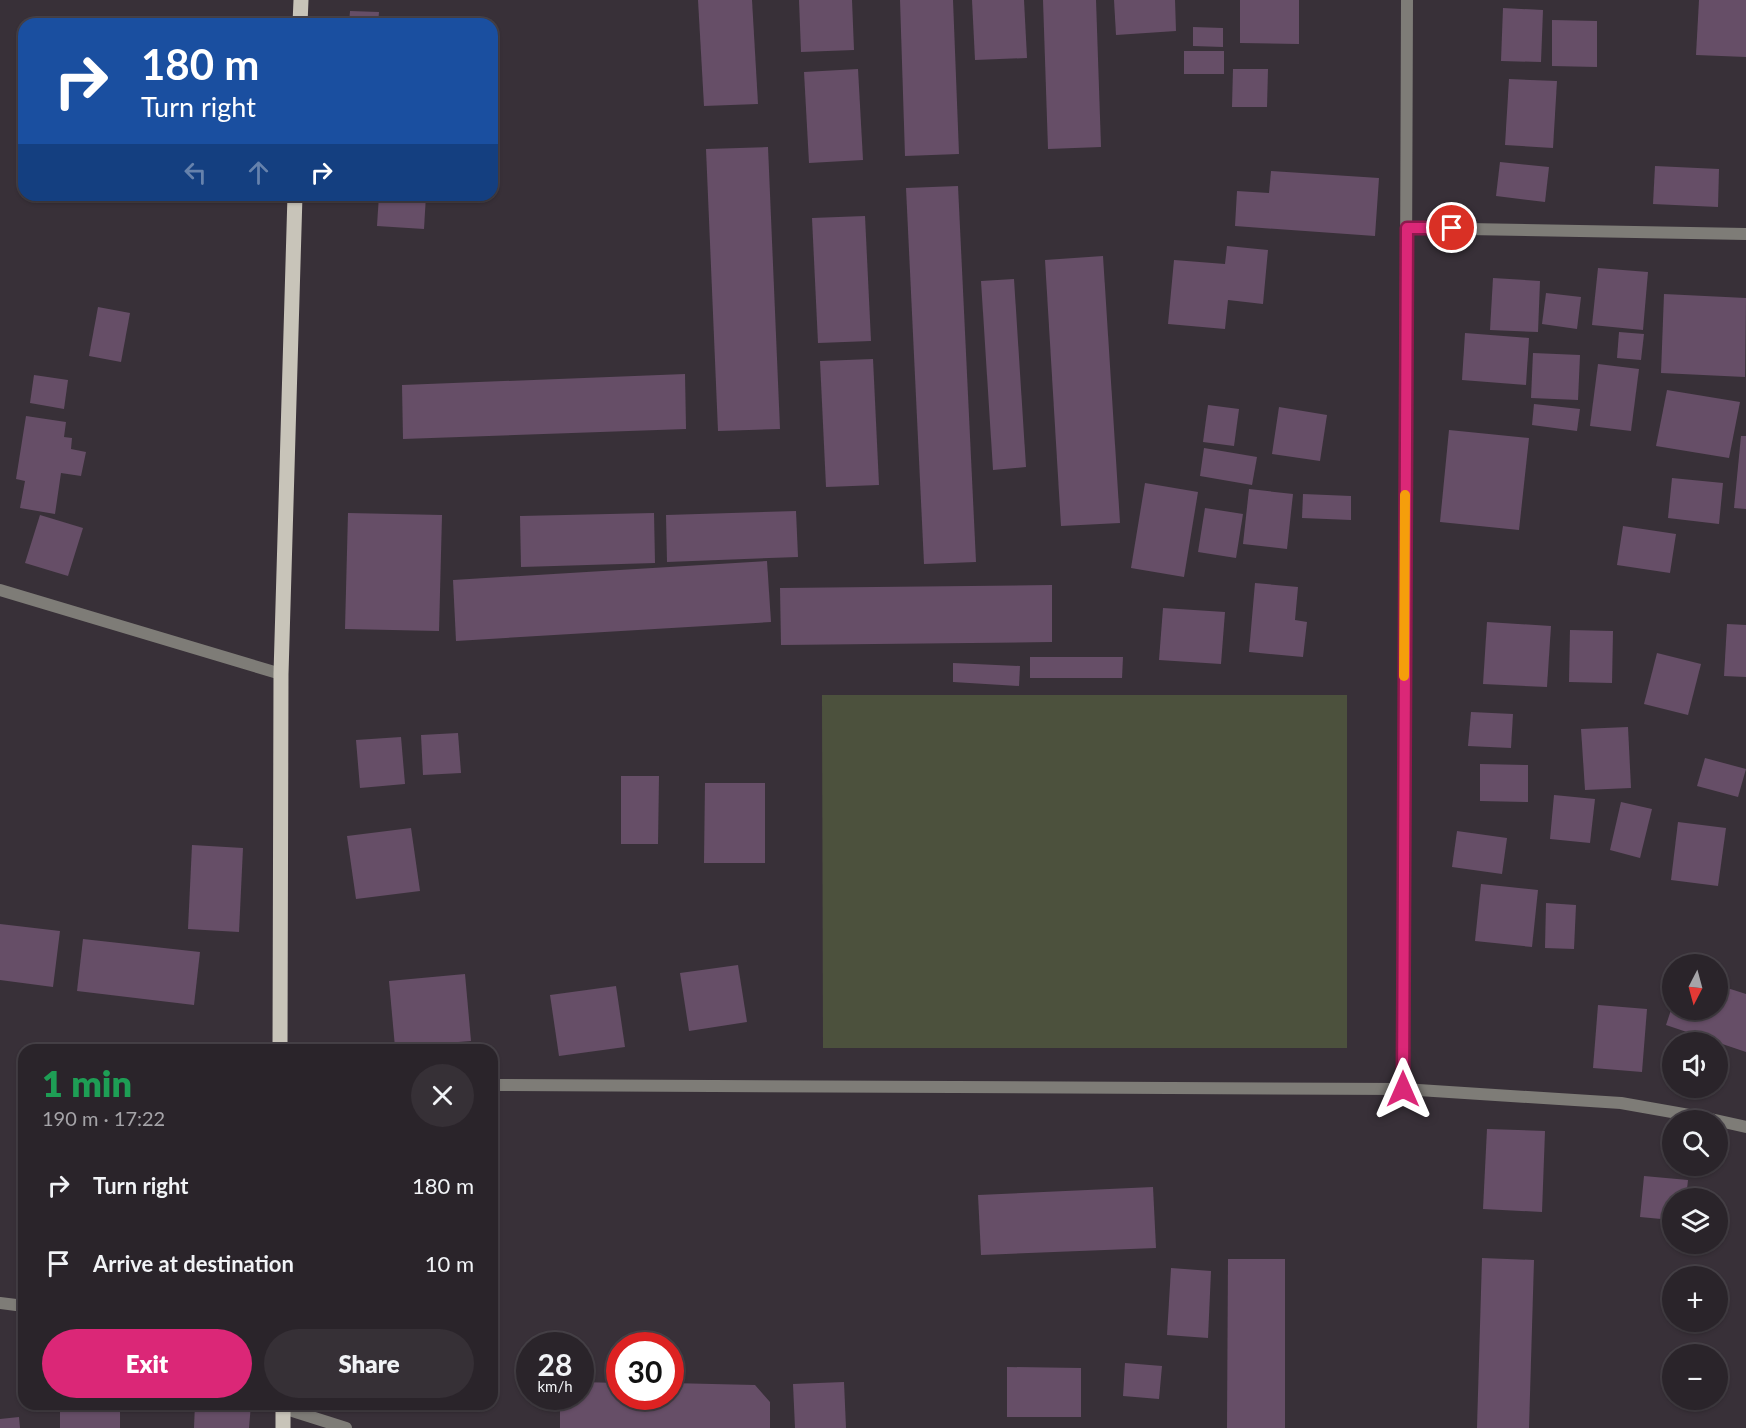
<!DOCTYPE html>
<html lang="en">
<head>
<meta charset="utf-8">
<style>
  :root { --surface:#2a242a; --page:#363036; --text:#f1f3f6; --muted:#a5a4a8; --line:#464147; --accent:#db2777 }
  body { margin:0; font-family:Lato,sans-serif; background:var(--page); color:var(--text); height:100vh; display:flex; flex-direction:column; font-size:22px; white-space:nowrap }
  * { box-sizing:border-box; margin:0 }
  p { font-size:20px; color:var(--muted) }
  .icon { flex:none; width:33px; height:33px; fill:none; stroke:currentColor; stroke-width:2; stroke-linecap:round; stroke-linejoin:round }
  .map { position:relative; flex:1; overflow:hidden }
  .side { position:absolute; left:18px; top:1044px; width:480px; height:366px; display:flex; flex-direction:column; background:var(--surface); border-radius:18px; box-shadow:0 2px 4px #0004,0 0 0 2px var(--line) }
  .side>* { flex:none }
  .top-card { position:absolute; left:18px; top:18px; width:480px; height:183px; border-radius:18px; box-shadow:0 2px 4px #0004,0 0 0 2px var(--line); background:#1a4fa0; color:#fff; overflow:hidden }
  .needle { width:39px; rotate:186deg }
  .tools { position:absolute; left:1662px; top:954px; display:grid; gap:12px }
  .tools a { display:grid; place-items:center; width:66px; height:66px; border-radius:50%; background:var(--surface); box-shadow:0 2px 4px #0004,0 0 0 2px var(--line); font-size:30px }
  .speed { position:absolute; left:516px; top:1332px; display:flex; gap:12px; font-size:30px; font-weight:700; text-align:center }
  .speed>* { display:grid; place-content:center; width:78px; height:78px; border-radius:50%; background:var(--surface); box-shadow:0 2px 4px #0004,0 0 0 2px var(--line); line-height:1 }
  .speed small { font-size:15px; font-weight:400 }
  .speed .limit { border:9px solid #d22; background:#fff; color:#111 }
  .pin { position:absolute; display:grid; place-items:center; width:51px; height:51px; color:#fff; margin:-26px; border:3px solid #fff; border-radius:50%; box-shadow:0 2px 6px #0007 }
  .me { position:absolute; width:66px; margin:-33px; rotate:0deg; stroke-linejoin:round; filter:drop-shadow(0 0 4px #0008) }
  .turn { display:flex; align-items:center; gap:21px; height:126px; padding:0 24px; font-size:27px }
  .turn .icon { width:78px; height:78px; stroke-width:2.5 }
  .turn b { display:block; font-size:42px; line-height:51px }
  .lanes { display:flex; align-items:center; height:57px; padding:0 24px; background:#0003; justify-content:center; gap:30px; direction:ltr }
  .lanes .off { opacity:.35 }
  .round { display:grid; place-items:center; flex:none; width:63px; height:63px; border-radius:32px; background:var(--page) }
  .headline { display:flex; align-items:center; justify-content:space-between; height:102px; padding:0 24px }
  h1 { font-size:36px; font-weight:800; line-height:45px; color:#1e9e55 }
  .cta { display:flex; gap:12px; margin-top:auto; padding:12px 24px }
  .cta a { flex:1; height:69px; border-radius:36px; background:var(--accent); color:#fff; font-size:24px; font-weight:800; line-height:69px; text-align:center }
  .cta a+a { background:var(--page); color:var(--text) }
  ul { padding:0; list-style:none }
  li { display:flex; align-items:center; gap:18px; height:78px; padding:0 24px }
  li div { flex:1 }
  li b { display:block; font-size:22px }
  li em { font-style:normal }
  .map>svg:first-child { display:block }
</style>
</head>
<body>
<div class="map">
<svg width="1746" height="1428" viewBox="0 0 1746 1428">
  <rect width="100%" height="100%" fill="#383038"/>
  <polygon fill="#4c513d" points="822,695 1347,695 1347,1048 823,1048"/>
  <g fill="#664e67">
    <polygon points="698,0 752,0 758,104 704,106"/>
    <polygon points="799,0 852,0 854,50 801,52"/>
    <polygon points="900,0 953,0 959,154 905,156"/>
    <polygon points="972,0 1024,0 1027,58 975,60"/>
    <polygon points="1043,0 1096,0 1101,147 1048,149"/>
    <polygon points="1114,0 1175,0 1176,31 1116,35"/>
    <polygon points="1240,0 1299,0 1299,44 1240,43"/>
    <polygon points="1699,0 1746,0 1746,57 1696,55"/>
    <polygon points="1503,8 1543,10 1541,62 1501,61"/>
    <polygon points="350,11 379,12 378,24 349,24"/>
    <polygon points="1552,20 1597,21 1597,67 1552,66"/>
    <polygon points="1193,27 1223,28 1223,47 1193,46"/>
    <rect x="1184" y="51" width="40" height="23"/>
    <polygon points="858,69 863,160 809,163 804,72"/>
    <polygon points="1233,69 1268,69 1267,107 1232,107"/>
    <polygon points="1509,79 1557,81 1553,148 1505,145"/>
    <polygon points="768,147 780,429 718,431 706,149"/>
    <polygon points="1500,162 1549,167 1545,202 1496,196"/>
    <polygon points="1655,166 1719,169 1718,207 1653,204"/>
    <polygon points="1271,171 1379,178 1375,236 1235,226 1237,191 1269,193"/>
    <polygon points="958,186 976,562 924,564 906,188"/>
    <polygon points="379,195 426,195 424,229 377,226"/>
    <polygon points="865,216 871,341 818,343 812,218"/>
    <polygon points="1227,246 1268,250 1263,304 1228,300 1225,329 1168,324 1174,260 1225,264"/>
    <polygon points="1103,256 1120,523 1061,526 1045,260"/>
    <polygon points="1598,268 1648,272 1643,330 1592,325"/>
    <polygon points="1493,278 1540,281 1538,332 1490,330"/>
    <polygon points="1014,279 1026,467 993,470 981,281"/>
    <polygon points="1546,293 1581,297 1577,329 1542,324"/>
    <polygon points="1664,294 1746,298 1745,377 1661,373"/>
    <polygon points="98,307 130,313 121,362 89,356"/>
    <polygon points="1619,332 1644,334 1641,360 1617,358"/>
    <polygon points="1465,333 1529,338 1526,385 1462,380"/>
    <polygon points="1533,353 1580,355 1578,400 1531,398"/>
    <polygon points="873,359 879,485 826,487 820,361"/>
    <polygon points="1598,364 1639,369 1631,431 1590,426"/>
    <polygon points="685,374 686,429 403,439 402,385"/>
    <polygon points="34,375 68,380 64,409 30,403"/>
    <polygon points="1667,390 1740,402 1729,458 1656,446"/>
    <polygon points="1534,404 1580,409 1577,431 1532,425"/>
    <polygon points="1208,405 1239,409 1234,446 1203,442"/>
    <polygon points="1279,407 1327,415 1320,461 1272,454"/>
    <polygon points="26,416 66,422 64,437 72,438 71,449 86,452 81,476 61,473 55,514 20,508 25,481 16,479"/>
    <polygon points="1449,430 1529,438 1519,530 1440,522"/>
    <polygon points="1741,436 1746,436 1746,509 1734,508"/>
    <polygon points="1204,448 1257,457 1252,485 1200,476"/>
    <polygon points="1672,478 1723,483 1719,524 1668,518"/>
    <polygon points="1145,483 1198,492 1184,577 1131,568"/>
    <polygon points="1249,489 1293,494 1287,549 1243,544"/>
    <polygon points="1303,494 1351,496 1351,520 1302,518"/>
    <polygon points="1205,508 1243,514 1236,558 1198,552"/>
    <polygon points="796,511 798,557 667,562 666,515"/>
    <polygon points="348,513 442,515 439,631 345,629"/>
    <polygon points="654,513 655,563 521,567 520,516"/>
    <polygon points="40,515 83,528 68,576 25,563"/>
    <polygon points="1623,526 1676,534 1670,573 1617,565"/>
    <polygon points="767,561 771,622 456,641 453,580"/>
    <polygon points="1255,583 1298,587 1295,620 1307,622 1303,657 1249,652"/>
    <polygon points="1052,585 1052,642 781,645 780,588"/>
    <polygon points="1163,608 1225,612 1221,664 1159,660"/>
    <polygon points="1487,622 1551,626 1547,687 1483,684"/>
    <polygon points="1727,624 1746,625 1746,677 1724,676"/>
    <polygon points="1570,630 1613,631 1612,683 1569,682"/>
    <polygon points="1657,653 1701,664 1688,715 1644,704"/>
    <polygon points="1030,657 1123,657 1122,678 1030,678"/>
    <polygon points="953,663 1020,666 1019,686 953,682"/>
    <polygon points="1471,712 1513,714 1511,748 1468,746"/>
    <polygon points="1628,727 1631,788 1585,790 1581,729"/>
    <polygon points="458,733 461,773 423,775 421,735"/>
    <polygon points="401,737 405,784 360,788 356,740"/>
    <polygon points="1705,758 1746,769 1738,797 1697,786"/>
    <polygon points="1480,764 1528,765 1528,802 1480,801"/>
    <polygon points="621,776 659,776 658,844 621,844"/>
    <polygon points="705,783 765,783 765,863 704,863"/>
    <polygon points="1554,795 1595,799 1590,843 1550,839"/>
    <polygon points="1621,802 1652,809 1640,858 1610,850"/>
    <polygon points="1678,822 1726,828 1718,886 1671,880"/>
    <polygon points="411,828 420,891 356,899 347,836"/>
    <polygon points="1457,831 1507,838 1502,874 1452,867"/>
    <polygon points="192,845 243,848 239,932 188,929"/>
    <polygon points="1481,884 1538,890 1532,947 1475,941"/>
    <polygon points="1546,903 1576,905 1574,949 1545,948"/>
    <polygon points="0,924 60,931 53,987 0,980"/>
    <polygon points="83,939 200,952 194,1005 77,991"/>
    <polygon points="738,965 747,1022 689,1031 680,973"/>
    <polygon points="465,974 471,1041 395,1047 389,981"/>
    <polygon points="1718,985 1746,994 1746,1052 1666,1025 1671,1010 1718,1010"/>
    <polygon points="616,986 625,1047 559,1056 550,995"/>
    <polygon points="1598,1005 1647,1009 1642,1072 1593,1068"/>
    <polygon points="1487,1129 1545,1131 1542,1212 1483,1209"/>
    <polygon points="1644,1176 1688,1180 1686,1198 1672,1198 1672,1220 1640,1217"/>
    <polygon points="1153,1187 1156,1248 981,1255 978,1195"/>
    <polygon points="1482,1258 1534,1260 1529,1428 1477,1428"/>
    <polygon points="1228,1259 1285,1259 1285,1428 1227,1428"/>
    <polygon points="1171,1268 1211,1271 1208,1338 1167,1335"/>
    <polygon points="1125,1363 1162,1366 1159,1399 1123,1396"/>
    <polygon points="1007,1367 1081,1368 1081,1417 1007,1417"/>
    <polygon points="580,1382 620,1383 620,1396 670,1396 670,1383 755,1385 770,1402 770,1428 560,1428 560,1396 580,1396"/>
    <polygon points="844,1382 846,1428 795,1428 793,1384"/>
    <polygon points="195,1404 251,1404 249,1428 194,1428"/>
    <rect x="60" y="1412" width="60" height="16"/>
    <polygon points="19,1417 20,1428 0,1428 0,1419"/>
  </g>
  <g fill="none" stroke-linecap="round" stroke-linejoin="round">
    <g stroke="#7e7c77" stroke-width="12">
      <polyline points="1407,228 1746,234"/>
      <polyline points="0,590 281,674"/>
      <polyline points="492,1085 1403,1089 1621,1103 1706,1118 1746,1127"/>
      <polyline points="1403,1089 1407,0"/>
      <polyline points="0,1303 24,1306"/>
      <polyline points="283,1408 346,1428"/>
    </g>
    <g stroke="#c8c4b9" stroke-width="15">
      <polyline points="300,24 301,0"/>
      <polyline points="280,1050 281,674 295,195"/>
      <polyline points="283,1404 283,1428"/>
    </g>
  </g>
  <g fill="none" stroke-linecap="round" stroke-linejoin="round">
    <defs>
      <polyline id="route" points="1403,1089 1407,228 1452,228"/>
    </defs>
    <use href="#route" stroke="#8e194d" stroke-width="15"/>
    <use href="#route" stroke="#db2777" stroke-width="10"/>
    <polyline stroke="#f59e0b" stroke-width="10" points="1404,676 1405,495"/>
  </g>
</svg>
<div class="tools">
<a><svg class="needle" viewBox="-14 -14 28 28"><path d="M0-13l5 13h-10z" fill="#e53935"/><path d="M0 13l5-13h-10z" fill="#a5a4a8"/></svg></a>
<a><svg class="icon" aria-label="sound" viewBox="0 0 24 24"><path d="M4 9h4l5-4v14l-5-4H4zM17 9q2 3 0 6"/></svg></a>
<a><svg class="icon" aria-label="search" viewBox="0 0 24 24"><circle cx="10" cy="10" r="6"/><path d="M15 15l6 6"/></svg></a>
<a><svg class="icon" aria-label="layers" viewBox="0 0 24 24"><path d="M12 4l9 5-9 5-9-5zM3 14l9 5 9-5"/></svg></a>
<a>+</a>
<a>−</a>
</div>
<div class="speed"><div>28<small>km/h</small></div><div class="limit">30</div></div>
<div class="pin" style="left:1452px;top:228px;background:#d93025"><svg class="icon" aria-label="arrive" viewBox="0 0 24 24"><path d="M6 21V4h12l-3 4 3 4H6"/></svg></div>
<svg class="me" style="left:1403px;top:1089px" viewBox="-20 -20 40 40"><path d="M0-17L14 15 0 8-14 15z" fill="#db2777" stroke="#fff" stroke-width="4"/></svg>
<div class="top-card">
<div class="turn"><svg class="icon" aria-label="right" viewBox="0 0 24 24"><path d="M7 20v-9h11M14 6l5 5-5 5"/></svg><div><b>180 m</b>Turn right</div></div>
<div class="lanes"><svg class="icon off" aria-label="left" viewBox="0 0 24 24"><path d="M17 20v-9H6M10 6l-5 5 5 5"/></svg><svg class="icon off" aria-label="ahead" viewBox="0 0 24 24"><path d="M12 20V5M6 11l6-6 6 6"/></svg><svg class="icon" aria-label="right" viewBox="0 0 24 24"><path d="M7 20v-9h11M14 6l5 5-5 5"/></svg></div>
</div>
<section class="side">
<div class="headline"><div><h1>1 min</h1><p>190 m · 17:22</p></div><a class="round"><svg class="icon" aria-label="close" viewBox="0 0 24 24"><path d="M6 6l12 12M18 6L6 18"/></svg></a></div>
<ul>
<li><svg class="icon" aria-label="right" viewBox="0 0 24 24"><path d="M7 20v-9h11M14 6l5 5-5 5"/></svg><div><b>Turn right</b></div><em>180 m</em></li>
<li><svg class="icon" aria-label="arrive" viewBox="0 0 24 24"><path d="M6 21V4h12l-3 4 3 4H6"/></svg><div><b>Arrive at destination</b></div><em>10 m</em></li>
</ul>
<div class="cta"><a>Exit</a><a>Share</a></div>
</section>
</div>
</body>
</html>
